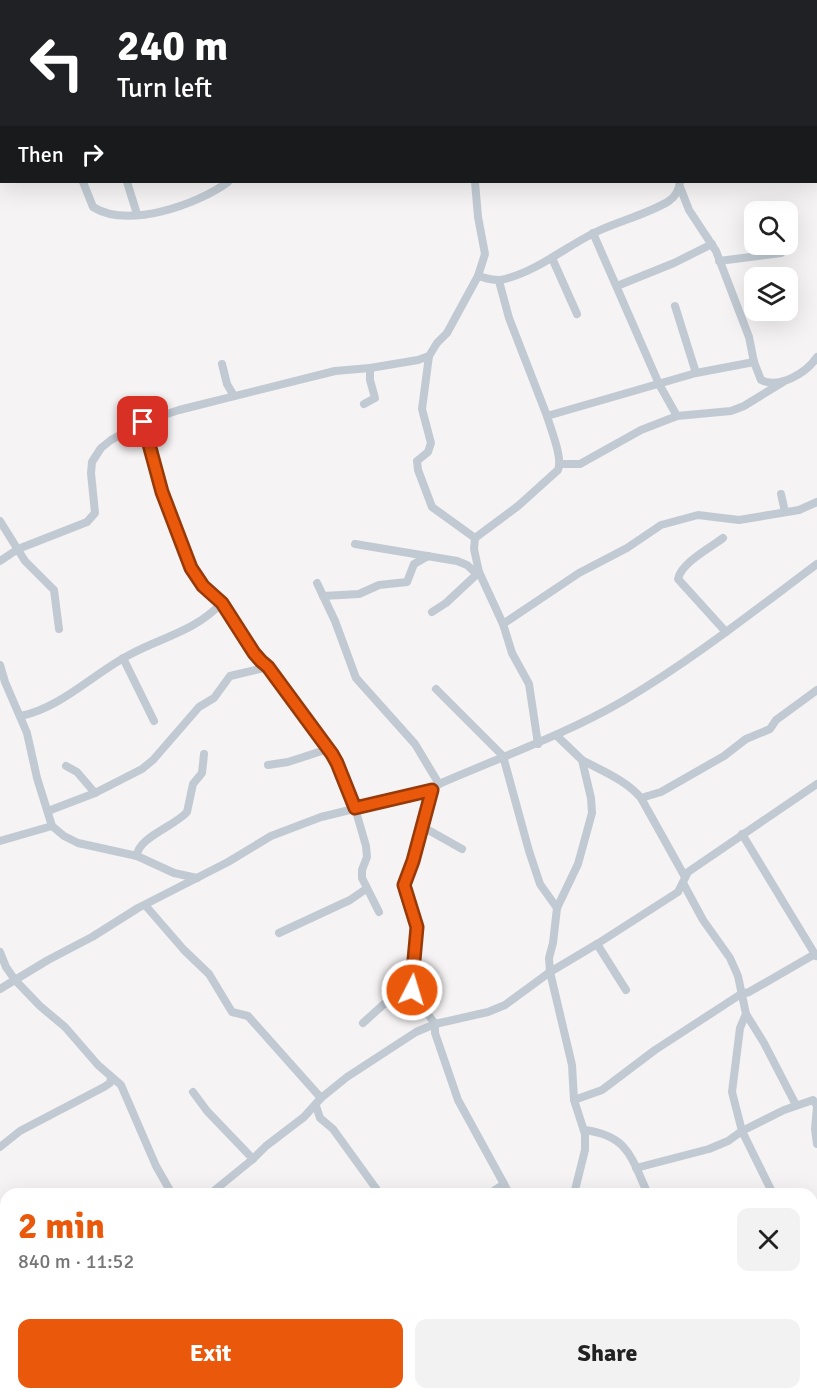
<!DOCTYPE html>
<html lang="en">
<head>
<meta charset="utf-8">
<style>
  :root { --surface:#fff; --page:#f2f2f2; --text:#222; --muted:#767676; --accent:#ea580c }
  body { margin:0; font-family:Signika,sans-serif; background:var(--page); color:var(--text); height:100vh; display:flex; flex-direction:column; font-size:22px; white-space:nowrap }
  * { box-sizing:border-box; margin:0 }
  p { font-size:20px; color:var(--muted) }
  .icon { flex:none; width:33px; height:33px; fill:none; stroke:currentColor; stroke-width:2; stroke-linecap:round; stroke-linejoin:round }
  .map { position:relative; flex:1; overflow:hidden }
  .sheet { position:absolute; left:0px; top:1188px; width:818px; height:212px; display:flex; flex-direction:column; background:var(--surface); border-radius:18px 18px 0 0; box-shadow:0 6px 24px #0002 }
  .sheet>* { flex:none }
  .top-card { position:absolute; left:0px; top:0px; width:818px; height:183px; box-shadow:0 6px 24px #0002; background:#202124; color:#fff; overflow:hidden }
  .buttons { position:absolute; left:744px; top:201px; display:grid; gap:12px }
  .buttons a { display:grid; place-items:center; width:54px; height:54px; border-radius:12px; background:var(--surface); box-shadow:0 6px 24px #0002; font-size:30px }
  .pin { position:absolute; display:grid; place-items:center; width:51px; height:51px; color:#fff; margin:-26px; border-radius:12px; box-shadow:0 3px 9px #0006 }
  .me { position:absolute; width:66px; margin:-33px; rotate:5deg; stroke-linejoin:round; filter:drop-shadow(0 0 4px #0008) }
  .turn { display:flex; align-items:center; gap:21px; height:126px; padding:0 18px; font-size:27px }
  .turn .icon { width:78px; height:78px; stroke-width:2.5 }
  .turn b { display:block; font-size:42px; line-height:51px }
  .then { display:flex; align-items:center; height:57px; padding:0 18px; background:#0003; gap:12px; font-size:22px }
  .round { display:grid; place-items:center; flex:none; width:63px; height:63px; border-radius:12px; background:var(--page) }
  .head { display:flex; align-items:center; justify-content:space-between; height:102px; padding:0 18px }
  h1 { font-size:36px; font-weight:700; line-height:45px; color:var(--accent) }
  .cta { display:flex; gap:12px; margin-top:auto; padding:12px 18px }
  .cta a { flex:1; height:69px; border-radius:12px; background:var(--accent); color:#fff; font-size:24px; font-weight:700; line-height:69px; text-align:center }
  .cta a+a { background:var(--page); color:var(--text) }
  .map>svg:first-child { display:block }
</style>
</head>
<body>
<div class="map">
<svg width="817" height="1399" viewBox="0 0 817 1399">
  <rect width="100%" height="100%" fill="#f5f3f3"/>
  <g fill="none" stroke-linecap="round" stroke-linejoin="round">
    <defs>
      <g id="highway">
        <polyline points="772,0 773,2"/>
        <polyline points="816,95 817,97"/>
      </g>
    </defs>
    <use href="#highway" stroke="#7690ad" stroke-width="14"/>
    <g stroke="#c1cad2" stroke-width="8">
      <polyline points="0,0 1,0"/>
      <polyline points="22,0 23,2"/>
      <polyline points="133,0 133,2"/>
      <polyline points="339,0 340,2"/>
      <polyline points="515,0 516,2"/>
      <polyline points="640,0 641,2"/>
      <polyline points="245,2 247,0"/>
      <polyline points="390,2 393,0"/>
      <polyline points="471,2 471,0"/>
      <polyline points="755,2 759,0"/>
      <polyline points="816,30 817,30"/>
      <polyline points="816,79 817,80"/>
      <polyline points="816,120 817,120"/>
      <polyline points="0,123 2,122"/>
      <path d="M83 182 93 207C128 229 197 205 228 182"/>
      <polyline points="127,182 137,214"/>
      <path d="M475 182 478 217 485 254 478 276C487 278 496 282 505 279 539 270 565 247 596 232 619 221 648 214 669 201 676 196 679 190 680 182"/>
      <path d="M680 187 689 210 716 251 749 337 754 362 761 380C780 389 806 373 817 357"/>
      <polyline points="593,233 659,384 677,416"/>
      <polyline points="552,258 577,314"/>
      <polyline points="719,261 781,253"/>
      <polyline points="499,281 509,318 547,416 696,373 754,362"/>
      <polyline points="617,286 674,263 712,244"/>
      <polyline points="675,306 696,373"/>
      <polyline points="429,356 422,409 431,443 428,452 417,461 418,470 432,507 475,538 474,549 479,572 503,624 512,653 529,684 538,744"/>
      <polyline points="222,364 227,384 234,396"/>
      <polyline points="364,404 375,398 370,380 370,368"/>
      <path d="M143 422C155 462 182 586 222 603L254 653 268 667 337 763 355 808 366 846 367 857 362 870V878L379 912"/>
      <polyline points="560,464 580,464 641,430 677,416 731,411 744,406 783,382"/>
      <polyline points="781,494 785,512"/>
      <polyline points="0,521 25,561 54,590 59,629"/>
      <path d="M475 538 518 506 558 470C563 458 551 430 547 416"/>
      <path d="M723 538C710 548 681 563 678 579L726 632"/>
      <polyline points="355,544 457,561 467,565 477,574 479,572"/>
      <polyline points="0,561 18,549 87,522 95,513 91,473 92,462 101,448 111,440 143,422 179,410 335,371 370,368 418,360 429,356 437,343 447,333 478,276"/>
      <polyline points="317,583 335,621 356,678 415,744 439,784"/>
      <polyline points="323,596 359,594 379,585 407,582 414,564 428,556"/>
      <polyline points="432,612 446,603 477,574"/>
      <polyline points="503,624 579,573 627,548 661,525 698,515 739,520 799,510 817,502"/>
      <polyline points="123,658 154,721"/>
      <polyline points="0,665 5,682 27,733 37,778 52,826 64,836 78,843 137,856 174,873 197,878"/>
      <polyline points="436,689 503,756 529,851 540,884 557,908"/>
      <path d="M21 716C62 707 93 674 129 655 164 636 192 633 222 603"/>
      <polyline points="557,736 582,760 591,798 592,813 578,864 557,908 553,943 549,958 550,972 572,1065 574,1100 585,1134 585,1150 574,1194"/>
      <path d="M582 760C602 771 626 780 641 798L685 877"/>
      <polyline points="268,765 288,762 328,749"/>
      <polyline points="66,766 77,772 95,793"/>
      <polyline points="432,790 413,861 404,885 417,926 410,982 414,995 435,1024 435,1033 458,1100 504,1184 489,1194"/>
      <polyline points="641,798 661,792 724,756 746,739 770,729 776,720 817,690"/>
      <polyline points="48,811 95,793 142,769 153,760 199,707 214,698 230,676 268,667"/>
      <polyline points="423,827 462,849"/>
      <polyline points="742,834 816,956"/>
      <polyline points="0,841 52,826"/>
      <path d="M137 856C137 838 175 826 187 812L193 784 202 773 204 754"/>
      <polyline points="145,905 184,950 209,974 232,1012 248,1016 321,1098"/>
      <polyline points="279,933 350,900 366,889"/>
      <polyline points="597,944 626,990"/>
      <polyline points="0,952 6,967 15,980 40,1006 65,1027 98,1065 121,1085 156,1166 172,1194"/>
      <path d="M0 989 48 960 92 937 138 908 228 862 271 836 321 817 432 790 439 784C501 757 564 735 623 701 691 661 754 611 817 564"/>
      <polyline points="746,1014 764,1043 796,1105"/>
      <polyline points="363,1023 384,1004 412,990"/>
      <polyline points="193,1092 207,1111 253,1159"/>
      <polyline points="574,1100 602,1090 655,1050 741,994 749,992 815,954"/>
      <polyline points="316,1106 320,1118 333,1129 380,1194"/>
      <path d="M585 1130C629 1136 631 1158 648 1194"/>
      <polyline points="0,1147 20,1131 104,1087 110,1083 111,1078"/>
      <polyline points="636,1168 709,1149 728,1141 742,1131 732,1092 740,1028 746,1014 738,976 730,958 703,920 683,883"/>
      <polyline points="504,1184 507,1190 513,1194"/>
      <polyline points="210,1194 253,1159 266,1146 304,1117 321,1098 347,1077 416,1032 435,1024 488,1012 505,1005 550,972 597,944 678,892 688,872 817,784"/>
      <polyline points="773,1194 742,1131 784,1110 813,1100 816,1104 817,1107 815,1129 817,1144"/>
      <polyline points="0,1248 6,1252"/>
      <polyline points="812,1342 817,1356"/>
      <polyline points="0,1360 6,1357"/>
      <polyline points="812,1379 817,1377"/>
      <polyline points="64,1394 67,1399"/>
      <polyline points="165,1394 170,1399"/>
      <polyline points="258,1394 260,1399"/>
      <polyline points="299,1394 310,1399"/>
      <polyline points="404,1394 405,1399"/>
      <polyline points="500,1394 502,1399"/>
      <polyline points="567,1394 568,1399"/>
      <polyline points="662,1394 665,1399"/>
      <polyline points="733,1394 743,1399"/>
      <polyline points="775,1394 776,1399"/>
      <polyline points="190,1399 196,1394"/>
      <polyline points="453,1399 477,1394"/>
      <polyline points="605,1399 622,1394"/>
    </g>
    <use href="#highway" stroke="#8ba5c1" stroke-width="10"/>
  </g>
  <g fill="none" stroke-linecap="round" stroke-linejoin="round">
    <defs>
      <polyline id="route" points="143,422 162,492 191,568 203,586 222,603 254,653 261,661 268,667 332,754 337,763 355,808 432,790 413,861 404,885 417,927 414,960 411,973 412,990"/>
    </defs>
    <use href="#route" stroke="#983908" stroke-width="15"/>
    <use href="#route" stroke="#ea580c" stroke-width="10"/>
  </g>
</svg>
<div class="buttons">
<a><svg class="icon" aria-label="search" viewBox="0 0 24 24"><circle cx="10" cy="10" r="6"/><path d="M15 15l6 6"/></svg></a>
<a><svg class="icon" aria-label="layers" viewBox="0 0 24 24"><path d="M12 4l9 5-9 5-9-5zM3 14l9 5 9-5"/></svg></a>
</div>
<div class="pin" style="left:143px;top:422px;background:#d93025"><svg class="icon" aria-label="arrive" viewBox="0 0 24 24"><path d="M6 21V4h12l-3 4 3 4H6"/></svg></div>
<svg class="me" style="left:412px;top:990px" viewBox="-20 -20 40 40"><circle r="17" fill="#ea580c" stroke="#fff" stroke-width="3"/><path d="M0-11L8 9 0 5-8 9z" fill="#fff"/></svg>
<div class="top-card">
<div class="turn"><svg class="icon" aria-label="left" viewBox="0 0 24 24"><path d="M17 20v-9H6M10 6l-5 5 5 5"/></svg><div><b>240 m</b>Turn left</div></div>
<div class="then">Then<svg class="icon" aria-label="right" viewBox="0 0 24 24"><path d="M7 20v-9h11M14 6l5 5-5 5"/></svg></div>
</div>
<section class="sheet">
<div class="head"><div><h1>2 min</h1><p>840 m · 11:52</p></div><a class="round"><svg class="icon" aria-label="close" viewBox="0 0 24 24"><path d="M6 6l12 12M18 6L6 18"/></svg></a></div>
<div class="cta"><a>Exit</a><a>Share</a></div>
</section>
</div>
</body>
</html>
